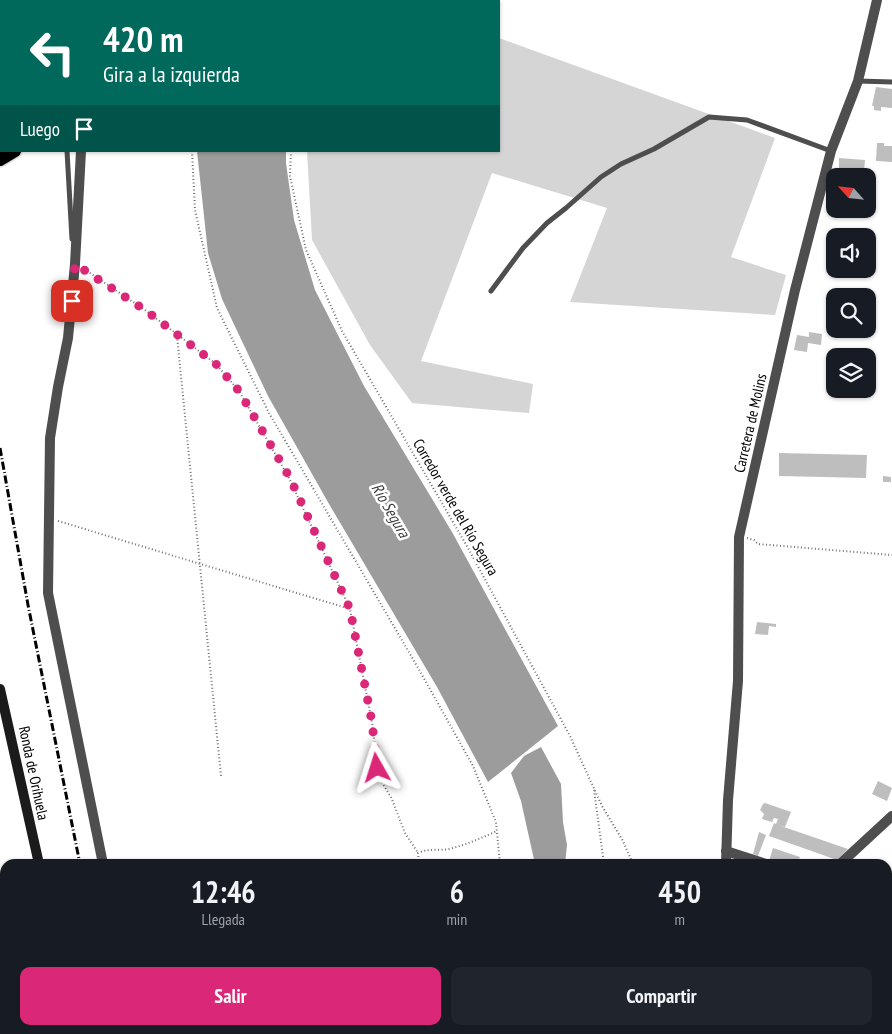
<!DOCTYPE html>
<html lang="es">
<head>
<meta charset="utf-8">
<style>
  :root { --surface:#171b24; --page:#20242c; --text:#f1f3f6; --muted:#9ea1a6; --accent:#db2777 }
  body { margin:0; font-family:"PT Sans Narrow",sans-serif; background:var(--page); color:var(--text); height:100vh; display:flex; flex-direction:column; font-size:19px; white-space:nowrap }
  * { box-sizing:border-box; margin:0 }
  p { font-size:16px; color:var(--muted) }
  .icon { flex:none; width:28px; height:28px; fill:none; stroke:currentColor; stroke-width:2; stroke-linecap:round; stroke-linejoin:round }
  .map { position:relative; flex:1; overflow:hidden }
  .drawer { position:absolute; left:0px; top:859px; width:892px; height:176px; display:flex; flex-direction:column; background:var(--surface); border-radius:15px 15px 0 0; box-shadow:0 1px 4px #0004 }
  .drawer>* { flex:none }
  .hud { position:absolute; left:0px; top:0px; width:500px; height:152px; box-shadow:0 1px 4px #0004; background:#00695c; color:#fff; overflow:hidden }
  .needle { width:32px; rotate:297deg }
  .controls { position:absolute; left:826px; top:168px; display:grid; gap:10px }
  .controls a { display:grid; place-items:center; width:50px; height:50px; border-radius:10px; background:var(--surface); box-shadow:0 1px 4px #0004; font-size:25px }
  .pin { position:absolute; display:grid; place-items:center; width:42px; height:42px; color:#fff; margin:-21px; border-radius:10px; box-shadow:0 2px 8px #0006 }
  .me { position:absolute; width:55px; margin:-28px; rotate:354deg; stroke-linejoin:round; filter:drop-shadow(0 0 4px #0008) }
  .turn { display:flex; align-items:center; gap:18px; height:105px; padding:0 20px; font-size:22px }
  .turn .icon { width:65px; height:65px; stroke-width:2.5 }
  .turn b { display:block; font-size:35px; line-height:42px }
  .then { display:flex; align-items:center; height:48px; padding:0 20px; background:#0003; gap:10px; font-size:19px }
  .eta { display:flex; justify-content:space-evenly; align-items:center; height:85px; text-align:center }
  .eta b { font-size:30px; font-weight:700; line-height:35px }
  .cta { display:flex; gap:10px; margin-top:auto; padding:10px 20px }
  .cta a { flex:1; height:58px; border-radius:10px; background:var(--accent); color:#fff; font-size:20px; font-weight:700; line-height:58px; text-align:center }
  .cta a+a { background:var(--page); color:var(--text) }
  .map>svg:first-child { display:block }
</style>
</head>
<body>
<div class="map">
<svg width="892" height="1034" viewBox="0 0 892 1034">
  <rect width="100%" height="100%" fill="#fff"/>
  <polygon fill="#d5d5d5" points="499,38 775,138 731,257 786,275 775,315 570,302 607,208 492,173 421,361 533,384 529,413 412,403 370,345 312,240 307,151 499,151"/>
  <g fill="#9c9c9c">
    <polygon points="221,0 316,0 220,1"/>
    <polygon points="197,151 286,151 286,163 294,220 315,290 364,386 452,532 558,726 488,782 437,687 329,504 268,396 222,299 208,253"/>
    <polygon points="541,747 561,784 563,822 567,845 565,864 535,864 521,801 511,773 524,756"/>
    <polygon points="489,1030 523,1030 520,1034 486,1034"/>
  </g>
  <g fill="#bebebe">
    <polygon points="876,87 892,89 892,108 881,107 881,111 874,110 874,106 872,106"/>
    <polygon points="877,143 884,143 884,146 892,146 892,162 876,161"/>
    <polygon points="839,158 865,160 864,171 839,169"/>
    <polygon points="809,332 822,334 821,345 808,343 807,352 794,350 797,335 809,337"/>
    <polygon points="779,453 867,455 866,478 779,476"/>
    <polygon points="883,476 891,477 891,482 883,482"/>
    <polygon points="757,622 776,624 776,627 769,626 768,635 755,634"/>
    <polygon points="878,781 892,788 887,801 872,794"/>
    <polygon points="765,803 791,812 785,827 778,825 848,849 837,860 769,836 774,823 776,824 778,819 774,818 772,822 762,819 764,814 760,810 763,804"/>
    <polygon points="759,832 766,835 758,856 753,854"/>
    <polygon points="773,848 800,857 797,864 777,864 769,861"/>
    <polygon points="366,1030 383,1030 380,1034 363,1034"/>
  </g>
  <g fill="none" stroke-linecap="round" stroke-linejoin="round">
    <defs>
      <g id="primary">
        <polyline points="66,0 66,1"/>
        <polyline points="0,150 1,149"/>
        <polyline points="0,160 15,151"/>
      </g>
    </defs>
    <use href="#primary" stroke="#dbdbdb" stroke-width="15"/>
    <g stroke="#707070" stroke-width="2" stroke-dasharray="1 2.5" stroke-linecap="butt">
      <polyline points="213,1 213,0"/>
      <polyline points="321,1 322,0"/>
      <polyline points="192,151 195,210 217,308 269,413 417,666 473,766 496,822 500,864"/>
      <polyline points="291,151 290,176 306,250 342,331 468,548 570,736 602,806 623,841 633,864"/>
      <polyline points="84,269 145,310 216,364 239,391 289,478 350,609 372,722 379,778 391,797 405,833 418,853"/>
      <polyline points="177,336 221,776"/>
      <polyline points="58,521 350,609"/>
      <polyline points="747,538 754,540 758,544 892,555"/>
      <polyline points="594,790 604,864"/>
      <path d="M419 864 418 853C429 848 438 851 449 849 466 845 481 838 497 831"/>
      <polyline points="354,1034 358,1030"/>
      <polyline points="460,1034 462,1030"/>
      <polyline points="556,1034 558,1030"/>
      <polyline points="625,1034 634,1030"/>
    </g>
    <g stroke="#4e4e4e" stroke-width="5">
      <polyline points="858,81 892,82"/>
      <polyline points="67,151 72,239"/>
      <polyline points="491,291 523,248 547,223 566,208 601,177 621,164 654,149 709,117 747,120 831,151"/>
    </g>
    <g stroke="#4e4e4e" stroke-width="10">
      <polyline points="0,1 1,2"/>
      <polyline points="81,151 75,264 68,338 58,387 50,438 48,593 103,864"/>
      <polyline points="726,851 766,864"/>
      <polyline points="840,864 892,816"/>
      <polyline points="217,1030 222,1034"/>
      <polyline points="133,1034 133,1030"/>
    </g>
    <g stroke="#4e4e4e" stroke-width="10">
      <polyline points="726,864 728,800 738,681 739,537 795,290 831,151 858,81 877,0"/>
      <polyline points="651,1034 654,1030"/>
    </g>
    <g stroke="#1b1b1b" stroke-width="10">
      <polyline points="0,689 39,864"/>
      <polyline points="79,1030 80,1034"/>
    </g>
    <use href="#primary" stroke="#000" stroke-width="12"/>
    <g stroke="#000" stroke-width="3" stroke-dasharray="8 2.5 1 2.5" stroke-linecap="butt">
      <polyline points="0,448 28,605 80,864"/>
      <polyline points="117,1030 118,1034"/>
    </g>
  </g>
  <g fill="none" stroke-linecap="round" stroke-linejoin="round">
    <polyline stroke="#db2777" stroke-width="9" stroke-dasharray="0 16.2" points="72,301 75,264 145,310 216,364 239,391 290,478 350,609 372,722 377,768"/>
  </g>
  <g text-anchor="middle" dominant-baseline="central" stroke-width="5" stroke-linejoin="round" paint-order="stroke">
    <g font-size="15" fill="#000" stroke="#fff">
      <text transform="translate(750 423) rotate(-77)">Carretera de Molins</text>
      <text transform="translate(456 507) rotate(60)">Corredor verde del Río Segura</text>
      <text transform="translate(34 773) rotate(78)">Ronda de Orihuela</text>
    </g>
    <g font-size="16" font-style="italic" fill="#3d3d3d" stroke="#fff">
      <text transform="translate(391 510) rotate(60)">Río Segura</text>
    </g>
  </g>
</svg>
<div class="controls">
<a><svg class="needle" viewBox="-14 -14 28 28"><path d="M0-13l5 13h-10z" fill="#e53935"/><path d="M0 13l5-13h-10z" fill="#9ea1a6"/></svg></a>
<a><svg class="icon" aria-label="sound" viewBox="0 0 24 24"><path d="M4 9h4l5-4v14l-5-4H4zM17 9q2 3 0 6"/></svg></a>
<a><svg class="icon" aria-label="search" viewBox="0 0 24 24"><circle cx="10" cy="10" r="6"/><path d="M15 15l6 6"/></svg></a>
<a><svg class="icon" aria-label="layers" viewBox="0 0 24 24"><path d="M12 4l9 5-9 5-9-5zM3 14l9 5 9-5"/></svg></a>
</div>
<div class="pin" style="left:72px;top:301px;background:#d93025"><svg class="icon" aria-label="arrive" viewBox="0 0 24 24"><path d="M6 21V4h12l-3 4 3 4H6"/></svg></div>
<svg class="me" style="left:377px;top:768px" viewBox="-20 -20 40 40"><path d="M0-17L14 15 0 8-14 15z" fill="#db2777" stroke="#fff" stroke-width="4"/></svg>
<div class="hud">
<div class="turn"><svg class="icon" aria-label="left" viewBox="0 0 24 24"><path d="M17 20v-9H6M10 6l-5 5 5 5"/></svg><div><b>420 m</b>Gira a la izquierda</div></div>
<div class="then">Luego<svg class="icon" aria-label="arrive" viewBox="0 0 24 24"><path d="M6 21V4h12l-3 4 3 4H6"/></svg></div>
</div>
<section class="drawer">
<div class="eta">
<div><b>12:46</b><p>Llegada</p></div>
<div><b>6</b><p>min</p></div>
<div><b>450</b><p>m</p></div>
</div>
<div class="cta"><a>Salir</a><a>Compartir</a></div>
</section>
</div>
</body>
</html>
